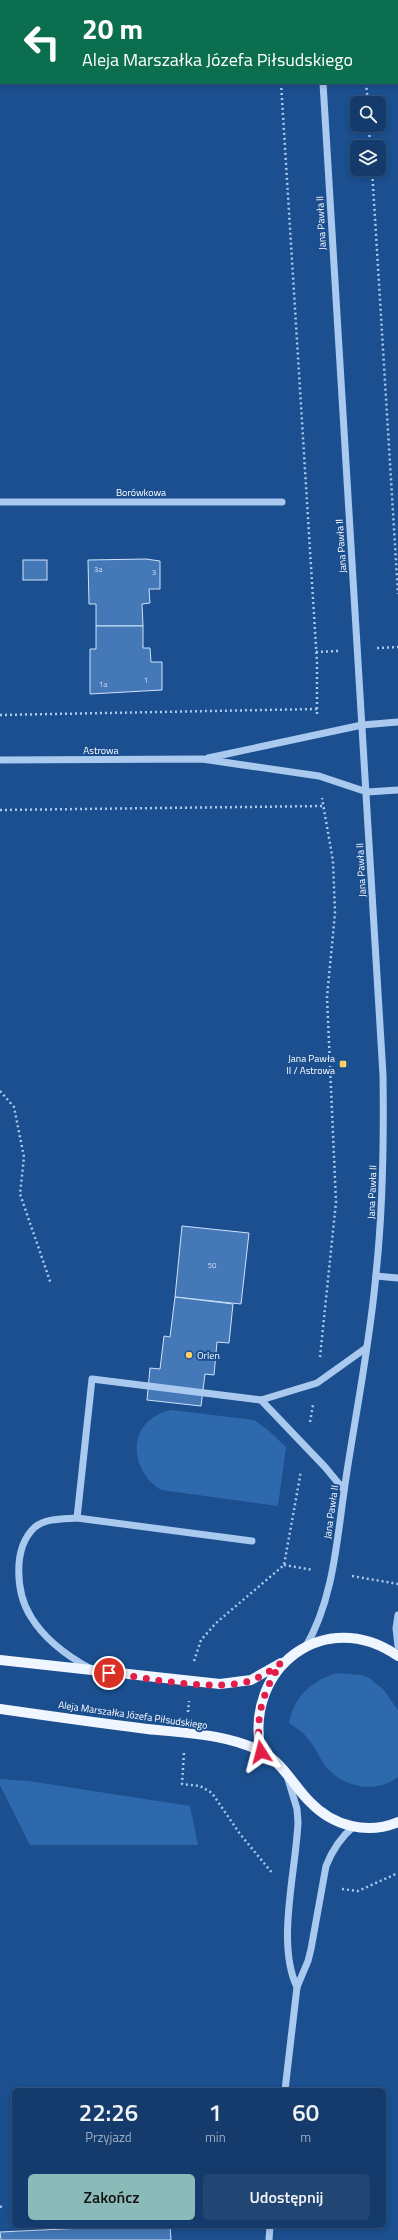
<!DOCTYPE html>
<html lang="pl">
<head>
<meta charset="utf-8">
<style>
  :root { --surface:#143b6b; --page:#214673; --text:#f1f3f6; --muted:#9dadc1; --line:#33557e; --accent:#8bbbb9 }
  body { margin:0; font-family:"Titillium Web",sans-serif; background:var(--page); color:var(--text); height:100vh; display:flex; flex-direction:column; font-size:15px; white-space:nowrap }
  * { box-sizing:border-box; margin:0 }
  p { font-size:13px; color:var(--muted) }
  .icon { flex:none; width:22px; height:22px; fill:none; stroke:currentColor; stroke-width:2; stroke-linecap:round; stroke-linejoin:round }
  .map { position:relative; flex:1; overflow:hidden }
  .side { position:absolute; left:12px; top:2088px; width:374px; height:140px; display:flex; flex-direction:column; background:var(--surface); border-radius:6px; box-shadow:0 2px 6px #0003,0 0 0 1px var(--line) }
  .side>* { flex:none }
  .guide { position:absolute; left:0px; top:0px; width:398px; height:84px; box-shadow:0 2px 6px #0003,0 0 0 1px var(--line); background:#0b6e4f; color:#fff; overflow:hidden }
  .tools { position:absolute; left:350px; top:96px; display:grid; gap:8px }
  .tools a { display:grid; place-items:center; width:36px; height:36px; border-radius:6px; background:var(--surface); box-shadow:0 2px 6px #0003,0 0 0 1px var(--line); font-size:20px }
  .pin { position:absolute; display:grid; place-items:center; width:34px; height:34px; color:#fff; margin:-17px; border:2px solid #fff; border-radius:50%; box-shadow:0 1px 4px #0007 }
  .me { position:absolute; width:44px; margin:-22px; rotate:351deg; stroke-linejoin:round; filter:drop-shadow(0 0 3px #0008) }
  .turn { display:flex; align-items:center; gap:14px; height:84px; padding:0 16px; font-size:18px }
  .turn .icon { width:52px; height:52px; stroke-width:2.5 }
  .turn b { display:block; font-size:28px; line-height:34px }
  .eta { display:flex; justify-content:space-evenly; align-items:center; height:68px; text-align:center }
  .eta b { font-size:24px; font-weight:600; line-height:28px }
  .cta { display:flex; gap:8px; margin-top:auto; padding:8px 16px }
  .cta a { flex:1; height:46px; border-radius:6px; background:var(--accent); color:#111; font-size:16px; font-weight:600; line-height:46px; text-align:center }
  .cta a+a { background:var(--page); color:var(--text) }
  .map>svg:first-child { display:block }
</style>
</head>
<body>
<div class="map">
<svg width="398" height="2240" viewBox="0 0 398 2240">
  <rect width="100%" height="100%" fill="#1b4f8f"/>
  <g fill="#2e69ad">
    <path d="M172 1410 254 1420 269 1431 286 1447 278 1506 161 1490C126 1468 128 1418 172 1410Z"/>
    <path d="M337 1673 361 1675 369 1678 383 1689 398 1710V1777C376 1794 344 1788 326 1767 319 1758 316 1747 308 1739 303 1732 296 1728 289 1723 294 1697 311 1681 337 1673Z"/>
    <polygon points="0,1779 29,1781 190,1806 198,1845 30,1845 0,1785"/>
  </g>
  <g fill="#4478b7" stroke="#cfe3fa">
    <polygon points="146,559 160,561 160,589 149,589 150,603 142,604 143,626 96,626 96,604 89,604 88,560"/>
    <rect x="23" y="560" width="24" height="20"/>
    <polygon points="96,626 143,626 143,648 150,648 151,662 162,662 162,690 90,694 90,649 96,649"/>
    <polygon points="182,1226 249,1233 241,1304 175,1297"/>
    <polygon points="175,1297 233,1304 229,1343 217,1342 214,1375 205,1374 201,1406 147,1400 150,1368 160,1369 164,1336 170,1337"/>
    <polygon points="127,2226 170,2226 171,2240 1,2240 0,2232"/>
  </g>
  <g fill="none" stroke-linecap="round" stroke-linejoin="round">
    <g stroke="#a9c9ee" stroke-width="2.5" stroke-dasharray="2 3" stroke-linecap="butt">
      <polyline points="276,0 276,1"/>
      <polyline points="361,0 361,1"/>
      <polyline points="281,83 317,663 317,715"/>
      <polyline points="366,83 368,103"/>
      <polyline points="369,125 370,147"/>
      <polyline points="372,169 398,594"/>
      <polyline points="377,648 398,647"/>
      <polyline points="316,652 338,651"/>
      <polyline points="0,715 317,709"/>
      <polyline points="0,810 323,806"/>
      <polyline points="0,1091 14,1107 24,1157 20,1194 51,1284"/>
      <polyline points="320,1357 336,1202 327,997 335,913 333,861 322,798"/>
      <polyline points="310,1422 313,1405"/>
      <polyline points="284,1565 313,1570"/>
      <polyline points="352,1576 398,1584"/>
      <polyline points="194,1661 201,1640 216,1623 284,1565 301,1471"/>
      <polyline points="188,1712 189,1701"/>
      <polyline points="184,1753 182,1784 200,1786 212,1793 240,1834 273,1874"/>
      <polyline points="342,1889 358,1891 398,1873"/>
      <polyline points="0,2207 3,2206"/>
    </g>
    <g stroke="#a9c9ee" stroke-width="7">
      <polyline points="318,0 318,1"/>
      <polyline points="0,502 282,502"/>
      <polyline points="208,758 362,725 398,722"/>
      <polyline points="0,760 202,759 319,776 367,792 398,790"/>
      <polyline points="376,1276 398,1278"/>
      <polyline points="261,1400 325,1467 344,1490"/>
      <path d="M77 1518C64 1519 46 1518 35 1527 12 1548 16 1593 31 1617 45 1640 67 1656 91 1669"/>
      <polyline points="252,1541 77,1518 92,1379 261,1400 317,1383 366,1348"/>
      <polyline points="398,1615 396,1628 398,1646"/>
      <path d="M305 1648C335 1597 337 1535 346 1478 356 1411 370 1343 376 1274 383 1208 384 1141 383 1075L323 83"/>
      <path d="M288 1779 297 1809 298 1822C296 1871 276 1944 297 1987"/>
      <path d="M285 2090 297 1987 308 1961 311 1949 326 1866C332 1851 340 1838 353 1827"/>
      <polyline points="269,2240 270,2226"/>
    </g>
    <g stroke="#f0f6ff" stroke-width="10">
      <polyline points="0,1660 220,1684 251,1680 281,1663"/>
      <path d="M0 1709C49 1716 98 1723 147 1729 184 1733 228 1734 262 1752 284 1764 293 1785 310 1802 333 1826 367 1835 398 1822"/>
      <path d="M261 1752C243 1668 325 1605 398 1656"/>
    </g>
  </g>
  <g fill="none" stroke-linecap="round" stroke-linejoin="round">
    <path stroke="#e11d48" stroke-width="7" stroke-dasharray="0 12.6" d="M109 1673C148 1678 217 1693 252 1680 263 1676 272 1670 281 1663 263 1691 254 1719 261 1752"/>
  </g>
  <g fill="#ffd166" stroke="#1b4f8f" stroke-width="1.5">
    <rect x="339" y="1060" width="8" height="8" rx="2"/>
    <circle cx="189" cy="1355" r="4"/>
  </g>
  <g text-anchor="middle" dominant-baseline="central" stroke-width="4" stroke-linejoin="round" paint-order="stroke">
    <g font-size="8" fill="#d0dded">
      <text x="98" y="569">3a</text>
      <text x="154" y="572">3</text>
      <text x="146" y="680">1</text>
      <text x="103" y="684">1a</text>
      <text x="212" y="1265">50</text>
    </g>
    <g font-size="10" fill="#fff" stroke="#1b4f8f">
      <text transform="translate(321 223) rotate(-93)">Jana Pawła II</text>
      <text x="141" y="492">Borówkowa</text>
      <text transform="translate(341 546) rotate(-94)">Jana Pawła II</text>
      <text x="101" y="750">Astrowa</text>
      <text transform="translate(361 870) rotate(-93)">Jana Pawła II</text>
      <text transform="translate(372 1192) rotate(-88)">Jana Pawła II</text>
      <text transform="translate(331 1512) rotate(-82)">Jana Pawła II</text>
      <text transform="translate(133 1715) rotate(8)">Aleja Marszałka Józefa Piłsudskiego</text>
    </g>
    <g font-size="10" fill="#fff" stroke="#1b4f8f" text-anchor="end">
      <text x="335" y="1058">Jana Pawła<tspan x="335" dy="12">II / Astrowa</tspan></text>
      <text x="197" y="1355" text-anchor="start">Orlen</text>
    </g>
  </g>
</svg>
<div class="tools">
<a><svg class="icon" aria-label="search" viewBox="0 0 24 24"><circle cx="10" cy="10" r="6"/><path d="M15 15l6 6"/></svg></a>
<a><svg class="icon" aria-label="layers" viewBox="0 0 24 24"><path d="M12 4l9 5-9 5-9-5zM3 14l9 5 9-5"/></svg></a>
</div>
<div class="pin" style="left:109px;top:1673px;background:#d93025"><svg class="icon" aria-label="arrive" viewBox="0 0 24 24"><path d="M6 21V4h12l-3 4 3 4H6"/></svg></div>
<svg class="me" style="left:261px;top:1752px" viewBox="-20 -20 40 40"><path d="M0-17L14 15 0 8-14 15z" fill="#e11d48" stroke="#fff" stroke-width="4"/></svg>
<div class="guide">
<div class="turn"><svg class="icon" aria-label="left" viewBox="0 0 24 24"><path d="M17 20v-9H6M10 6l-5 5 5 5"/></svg><div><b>20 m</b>Aleja Marszałka Józefa Piłsudskiego</div></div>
</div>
<section class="side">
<div class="eta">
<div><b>22:26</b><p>Przyjazd</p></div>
<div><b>1</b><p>min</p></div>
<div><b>60</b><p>m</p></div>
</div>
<div class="cta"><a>Zakończ</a><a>Udostępnij</a></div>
</section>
</div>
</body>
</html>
